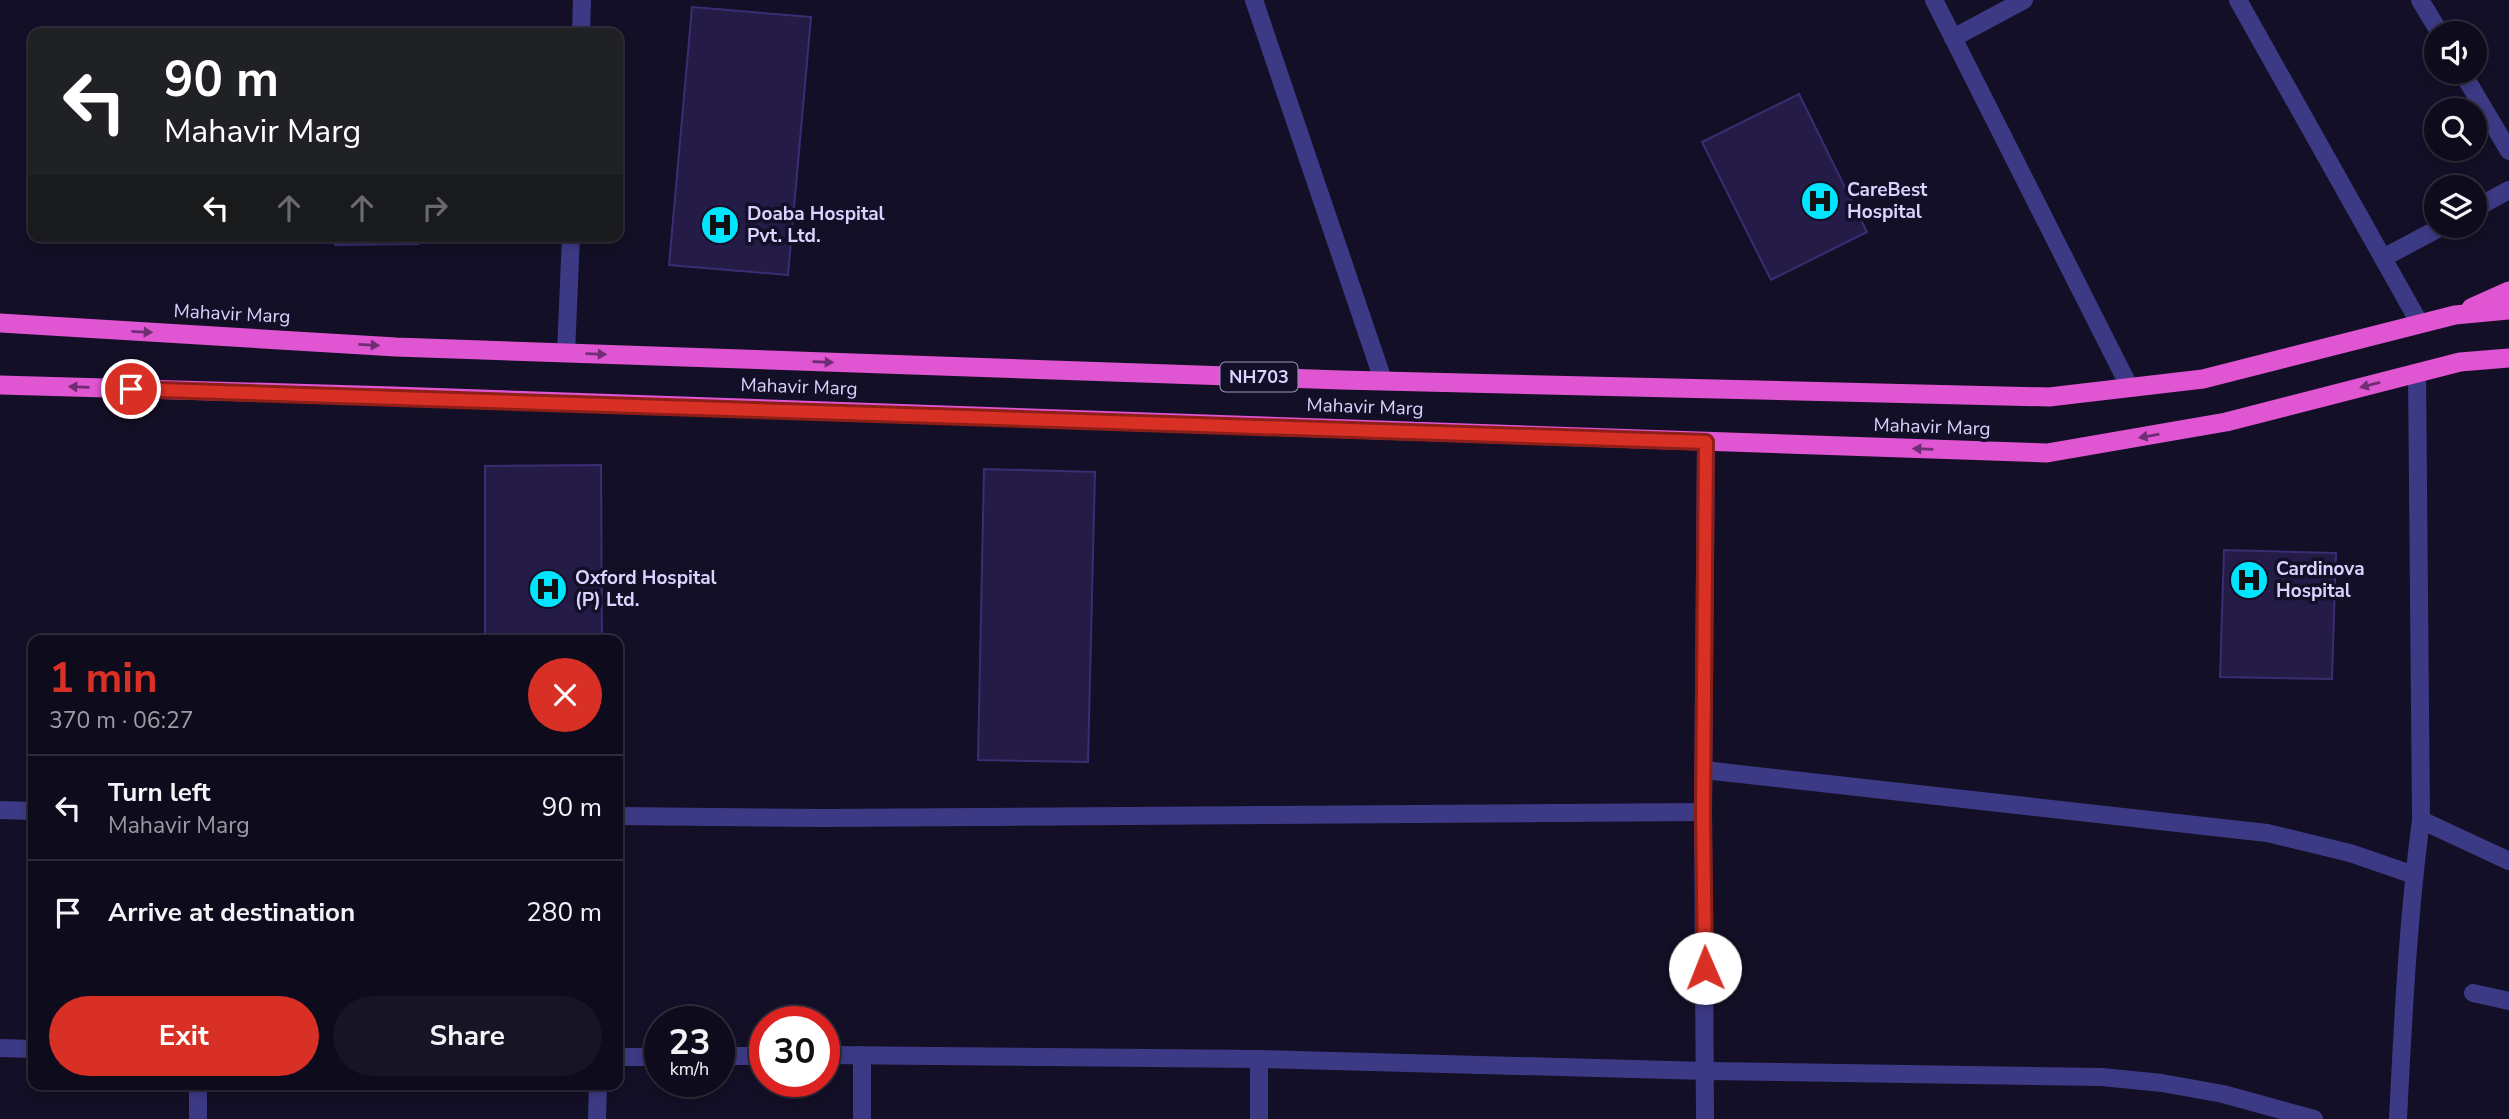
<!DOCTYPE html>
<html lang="en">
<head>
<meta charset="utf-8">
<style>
  :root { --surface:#0e0b1c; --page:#171425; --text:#f1f3f6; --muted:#9b9ba3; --line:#2e2b3b; --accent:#d93025 }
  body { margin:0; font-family:"Nunito Sans",sans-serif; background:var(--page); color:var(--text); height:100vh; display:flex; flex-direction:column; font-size:26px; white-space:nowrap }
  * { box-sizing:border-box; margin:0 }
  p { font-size:23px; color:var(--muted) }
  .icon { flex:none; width:38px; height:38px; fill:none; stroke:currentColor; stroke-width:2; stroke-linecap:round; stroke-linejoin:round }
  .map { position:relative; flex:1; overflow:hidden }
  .details { position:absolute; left:28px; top:635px; width:595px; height:455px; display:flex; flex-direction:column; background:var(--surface); border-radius:14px; box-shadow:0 4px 10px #0003,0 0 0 2px var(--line) }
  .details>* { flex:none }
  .guide { position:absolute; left:28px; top:28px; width:595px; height:214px; border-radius:14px; box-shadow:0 4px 10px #0003,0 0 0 2px var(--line); background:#202124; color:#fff; overflow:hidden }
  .buttons { position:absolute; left:2424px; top:21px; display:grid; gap:14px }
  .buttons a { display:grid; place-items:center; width:63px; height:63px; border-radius:50%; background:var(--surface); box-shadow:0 4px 10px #0003,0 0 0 2px var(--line); font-size:35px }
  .speed { position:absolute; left:644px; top:1006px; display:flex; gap:14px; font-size:35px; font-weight:700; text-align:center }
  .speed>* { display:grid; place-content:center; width:91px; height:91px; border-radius:50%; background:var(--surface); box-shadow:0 4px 10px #0003,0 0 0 2px var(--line); line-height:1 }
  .speed small { font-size:18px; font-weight:400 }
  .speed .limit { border:10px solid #d22; background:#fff; color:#111 }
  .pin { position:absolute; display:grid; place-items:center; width:60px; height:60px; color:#fff; margin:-30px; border:4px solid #fff; border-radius:50%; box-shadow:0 2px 7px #0007 }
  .me { position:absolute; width:77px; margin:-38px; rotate:359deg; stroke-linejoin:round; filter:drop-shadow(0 0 5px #0008) }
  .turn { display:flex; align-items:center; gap:24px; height:147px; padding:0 21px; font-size:32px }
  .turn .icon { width:91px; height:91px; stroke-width:2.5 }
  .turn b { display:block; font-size:49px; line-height:60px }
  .lanes { display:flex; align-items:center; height:66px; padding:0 21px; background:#0003; justify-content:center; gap:35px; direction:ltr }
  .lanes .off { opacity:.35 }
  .round { display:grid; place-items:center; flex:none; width:74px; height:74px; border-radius:37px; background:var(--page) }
  .overview { display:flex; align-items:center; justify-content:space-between; height:119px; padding:0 21px }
  h1 { font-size:42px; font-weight:700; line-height:52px; color:var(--accent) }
  .cta { display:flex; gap:14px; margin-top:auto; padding:14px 21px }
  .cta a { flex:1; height:80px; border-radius:42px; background:var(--accent); color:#fff; font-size:28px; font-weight:700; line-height:80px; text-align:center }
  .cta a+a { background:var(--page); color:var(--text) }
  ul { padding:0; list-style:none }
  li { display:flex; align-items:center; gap:21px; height:105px; padding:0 21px; border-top:2px solid var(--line) }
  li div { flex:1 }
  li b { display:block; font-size:26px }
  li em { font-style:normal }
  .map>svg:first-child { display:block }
</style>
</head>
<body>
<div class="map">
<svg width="2509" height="1119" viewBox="0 0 2509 1119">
  <rect width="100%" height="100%" fill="#130f26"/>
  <g fill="#241b47" stroke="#3b2d73" stroke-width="2">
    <polygon points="692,7 811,17 788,275 669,265"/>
    <polygon points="1799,94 1867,232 1771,280 1702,142"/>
    <polygon points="335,236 418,236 418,244 335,245"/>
    <polygon points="601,465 602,640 485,640 485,466"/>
    <polygon points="984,469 1095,472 1088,762 978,760"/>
    <polygon points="2224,550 2336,553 2332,679 2220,677"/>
  </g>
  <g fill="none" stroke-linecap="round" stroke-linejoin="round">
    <g stroke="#3d3a85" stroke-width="18">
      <polyline points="1254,0 1383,380"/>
      <polyline points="1934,0 2130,388"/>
      <polyline points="2238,0 2420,324"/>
      <polyline points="2420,0 2440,33"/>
      <polyline points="581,33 582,0"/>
      <polyline points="1953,38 2024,0"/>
      <polyline points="2462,72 2509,151"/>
      <polyline points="2474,209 2509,190"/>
      <polyline points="2383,258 2443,226"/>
      <polyline points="566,353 571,236"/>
      <polyline points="1704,770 2267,833 2350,853 2414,875"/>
      <polyline points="0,810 33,811"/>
      <polyline points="618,816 823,818 1703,812"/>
      <polyline points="2421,820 2509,861"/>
      <polyline points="2473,993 2509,1001"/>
      <polyline points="0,1048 33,1049"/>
      <polyline points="824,1055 1259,1059 1706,1071 2102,1077 2162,1083 2223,1094 2314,1119"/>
      <polyline points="862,1055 862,1119"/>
      <polyline points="719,1056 765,1056"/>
      <polyline points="618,1057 660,1057"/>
      <polyline points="198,1085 198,1119"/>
      <polyline points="597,1119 598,1085"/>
      <polyline points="1259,1119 1259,1059"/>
      <polyline points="1705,1119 1703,812 1706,442"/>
      <path d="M2398 1119C2403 1019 2408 919 2421 820L2417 373"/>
    </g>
    <g stroke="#e055d1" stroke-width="19">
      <polyline points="2471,308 2509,291"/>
      <polyline points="0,323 396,347 1341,380 2049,397 2203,379 2455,315 2509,310"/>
      <polyline points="0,385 394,396 2047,453 2226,422 2460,362 2509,358"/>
    </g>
  </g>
  <defs><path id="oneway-solid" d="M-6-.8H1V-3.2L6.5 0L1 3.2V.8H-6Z" transform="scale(1.75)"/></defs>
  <g fill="#6f2e73">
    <use href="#oneway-solid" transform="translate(142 332) rotate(3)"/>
    <use href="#oneway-solid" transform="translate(369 345) rotate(3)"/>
    <use href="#oneway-solid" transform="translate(596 354) rotate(2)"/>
    <use href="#oneway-solid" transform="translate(823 362) rotate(2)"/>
    <use href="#oneway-solid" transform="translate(2370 385) rotate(166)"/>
    <use href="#oneway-solid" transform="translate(79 387) rotate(-178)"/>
    <use href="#oneway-solid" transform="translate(2149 436) rotate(170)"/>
    <use href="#oneway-solid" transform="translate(1923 449) rotate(-178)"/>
  </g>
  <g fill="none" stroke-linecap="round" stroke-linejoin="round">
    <defs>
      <polyline id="route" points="131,389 1706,442 1703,812 1705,968"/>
    </defs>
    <use href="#route" stroke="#8d1f18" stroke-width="18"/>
    <use href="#route" stroke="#d93025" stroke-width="12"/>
  </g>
  <defs>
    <symbol id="hospital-disc" viewBox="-11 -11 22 22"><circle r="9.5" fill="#00e5ff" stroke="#130f26"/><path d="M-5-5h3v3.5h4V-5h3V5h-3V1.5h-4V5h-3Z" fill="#111"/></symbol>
  </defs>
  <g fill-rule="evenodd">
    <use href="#hospital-disc" x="1798" y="179" width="44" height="44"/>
    <use href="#hospital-disc" x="698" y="203" width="44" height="44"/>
    <use href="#hospital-disc" x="2227" y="558" width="44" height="44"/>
    <use href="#hospital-disc" x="526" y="567" width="44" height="44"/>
  </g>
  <g text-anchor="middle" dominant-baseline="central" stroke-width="7" stroke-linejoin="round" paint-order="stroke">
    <rect fill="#130f26" stroke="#9e99be" stroke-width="2" x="1220.5" y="362.5" width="77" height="29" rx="5"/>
    <g font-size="18" font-weight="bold" fill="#d9d4ff">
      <text x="1259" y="377">NH703</text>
    </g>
    <g font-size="19" font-weight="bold" fill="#d9d4ff" stroke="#130f26" text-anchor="start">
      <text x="1847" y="190">CareBest<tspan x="1847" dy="22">Hospital</tspan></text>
      <text x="747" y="214">Doaba Hospital<tspan x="747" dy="22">Pvt. Ltd.</tspan></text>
      <text x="2276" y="569">Cardinova<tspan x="2276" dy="22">Hospital</tspan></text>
      <text x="575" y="578">Oxford Hospital<tspan x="575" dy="22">(P) Ltd.</tspan></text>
    </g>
    <g font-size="19" fill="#d9d4ff" stroke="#130f26">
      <text transform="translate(232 314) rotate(3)">Mahavir Marg</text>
      <text transform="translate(799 387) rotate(2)">Mahavir Marg</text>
      <text transform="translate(1365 407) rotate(2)">Mahavir Marg</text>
      <text transform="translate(1932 427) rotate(2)">Mahavir Marg</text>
    </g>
  </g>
</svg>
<div class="buttons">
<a><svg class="icon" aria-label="sound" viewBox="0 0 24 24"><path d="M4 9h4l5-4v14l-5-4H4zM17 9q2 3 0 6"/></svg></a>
<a><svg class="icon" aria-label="search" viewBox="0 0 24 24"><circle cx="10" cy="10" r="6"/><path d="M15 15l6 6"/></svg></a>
<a><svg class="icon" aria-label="layers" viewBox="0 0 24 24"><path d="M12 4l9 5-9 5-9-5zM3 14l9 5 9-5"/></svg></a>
</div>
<div class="speed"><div>23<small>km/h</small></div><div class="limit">30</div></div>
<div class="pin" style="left:131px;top:389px;background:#d93025"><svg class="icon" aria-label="arrive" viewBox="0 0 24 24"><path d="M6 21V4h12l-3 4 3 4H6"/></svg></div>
<svg class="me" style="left:1705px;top:968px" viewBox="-20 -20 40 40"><circle r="19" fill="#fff"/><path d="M0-13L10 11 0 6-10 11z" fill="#d93025"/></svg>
<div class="guide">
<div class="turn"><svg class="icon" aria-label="left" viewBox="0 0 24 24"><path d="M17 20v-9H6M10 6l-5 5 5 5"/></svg><div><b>90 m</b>Mahavir Marg</div></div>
<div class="lanes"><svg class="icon" aria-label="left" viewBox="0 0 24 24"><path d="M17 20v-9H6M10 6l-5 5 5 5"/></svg><svg class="icon off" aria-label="ahead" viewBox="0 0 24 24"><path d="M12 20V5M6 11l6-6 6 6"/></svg><svg class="icon off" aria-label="ahead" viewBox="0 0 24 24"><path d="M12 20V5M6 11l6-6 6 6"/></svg><svg class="icon off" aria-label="right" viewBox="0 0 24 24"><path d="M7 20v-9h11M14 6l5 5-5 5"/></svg></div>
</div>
<section class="details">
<div class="overview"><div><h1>1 min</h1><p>370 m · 06:27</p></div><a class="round" style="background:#d93025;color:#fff"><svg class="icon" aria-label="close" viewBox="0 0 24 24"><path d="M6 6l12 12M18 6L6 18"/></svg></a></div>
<ul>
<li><svg class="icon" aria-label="left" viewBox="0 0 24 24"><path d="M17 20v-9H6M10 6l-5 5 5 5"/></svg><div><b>Turn left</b><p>Mahavir Marg</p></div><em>90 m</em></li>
<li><svg class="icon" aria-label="arrive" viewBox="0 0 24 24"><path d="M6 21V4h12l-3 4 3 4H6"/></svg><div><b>Arrive at destination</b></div><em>280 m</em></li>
</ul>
<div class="cta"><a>Exit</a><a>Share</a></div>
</section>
</div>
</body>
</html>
